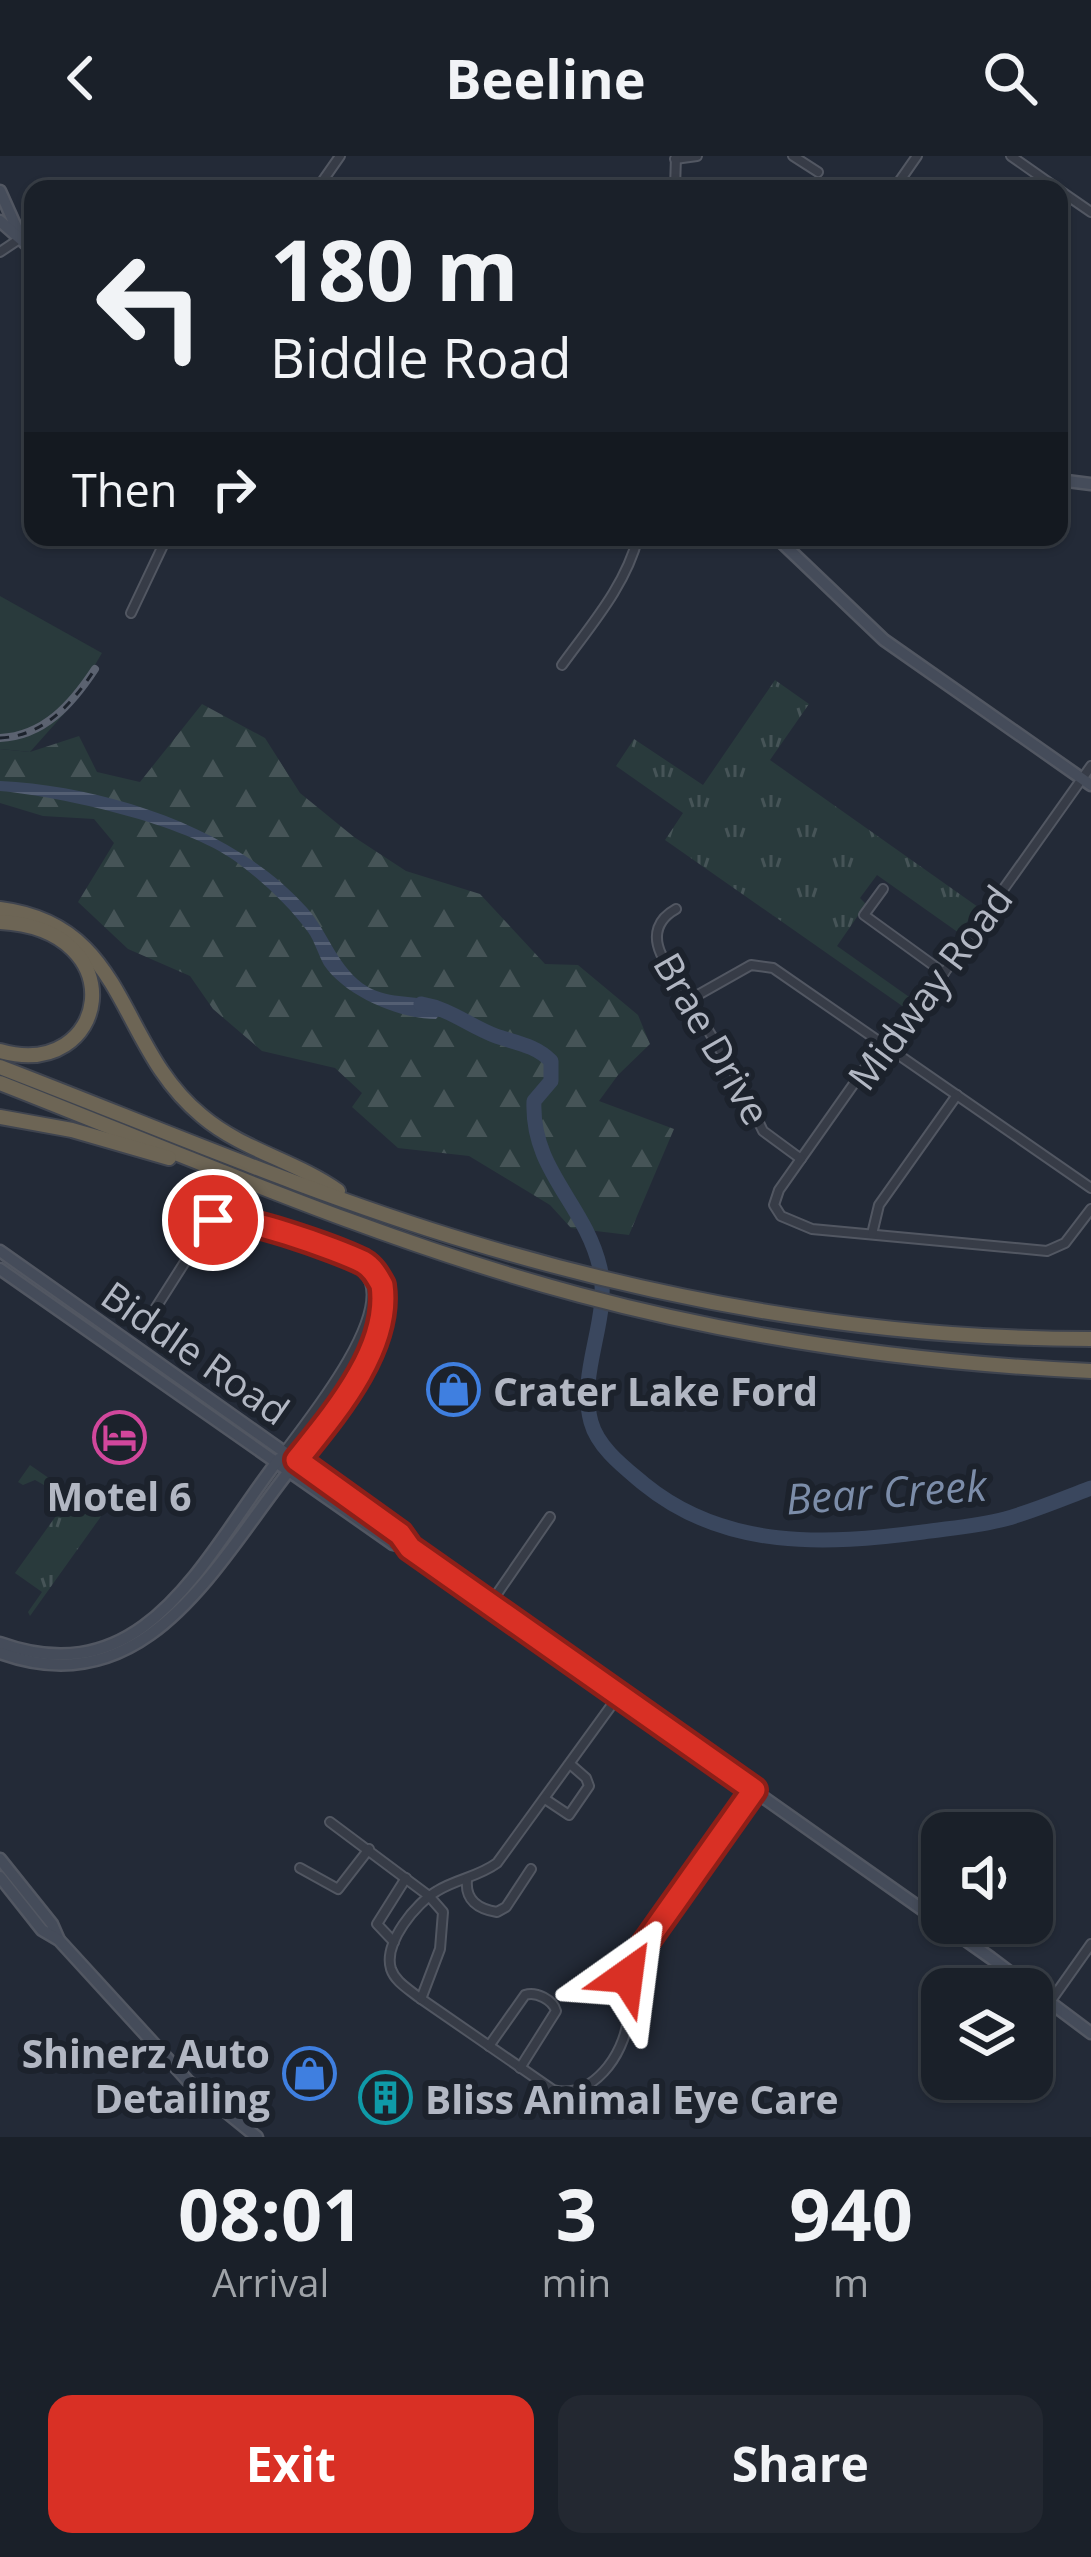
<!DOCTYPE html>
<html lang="en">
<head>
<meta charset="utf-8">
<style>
  :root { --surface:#1a2029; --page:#232831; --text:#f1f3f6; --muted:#9fa3a8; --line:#383e46; --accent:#d93025 }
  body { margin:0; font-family:"Open Sans",sans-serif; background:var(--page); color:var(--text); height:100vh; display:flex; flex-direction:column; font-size:45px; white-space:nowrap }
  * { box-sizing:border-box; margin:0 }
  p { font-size:39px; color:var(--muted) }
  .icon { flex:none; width:66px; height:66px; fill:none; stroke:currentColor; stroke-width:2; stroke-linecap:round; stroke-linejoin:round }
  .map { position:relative; height:1981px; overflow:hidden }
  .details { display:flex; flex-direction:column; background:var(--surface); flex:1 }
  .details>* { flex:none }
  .hud { position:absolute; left:24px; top:24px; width:1044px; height:366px; border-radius:24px; box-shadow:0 3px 9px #0004,0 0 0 3px var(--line); background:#1a2029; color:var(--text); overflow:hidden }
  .fabs { position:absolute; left:921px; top:1656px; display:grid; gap:24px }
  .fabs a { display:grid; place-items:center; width:132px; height:132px; border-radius:24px; background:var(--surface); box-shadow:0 3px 9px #0004,0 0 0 3px var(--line); font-size:60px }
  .pin { position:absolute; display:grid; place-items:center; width:102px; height:102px; color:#fff; margin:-51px; border:6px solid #fff; border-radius:50%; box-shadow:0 3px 12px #0007 }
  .me { position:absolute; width:132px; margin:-66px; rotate:31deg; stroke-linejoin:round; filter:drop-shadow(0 0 9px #0008) }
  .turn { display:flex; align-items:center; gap:42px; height:252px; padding:0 48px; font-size:54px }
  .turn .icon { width:156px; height:156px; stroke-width:2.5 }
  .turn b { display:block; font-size:84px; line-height:102px }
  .then { display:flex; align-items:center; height:114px; padding:0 48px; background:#0003; gap:24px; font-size:45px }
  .eta { display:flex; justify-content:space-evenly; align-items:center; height:204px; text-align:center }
  .eta b { font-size:72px; font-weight:700; line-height:84px }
  .action { display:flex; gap:24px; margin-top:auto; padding:24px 48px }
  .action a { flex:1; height:138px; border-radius:24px; background:var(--accent); color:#fff; font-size:48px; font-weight:700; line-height:138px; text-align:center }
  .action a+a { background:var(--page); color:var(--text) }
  header { display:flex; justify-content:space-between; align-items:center; height:156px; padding:0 48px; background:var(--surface); font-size:54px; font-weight:700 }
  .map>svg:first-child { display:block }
</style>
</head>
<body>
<header><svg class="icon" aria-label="back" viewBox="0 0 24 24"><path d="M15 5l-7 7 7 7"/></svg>Beeline<svg class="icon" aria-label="search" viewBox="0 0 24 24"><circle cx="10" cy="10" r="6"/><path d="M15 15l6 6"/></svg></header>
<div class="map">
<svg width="1091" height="1981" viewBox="0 0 1091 1981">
  <defs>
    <pattern id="grass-tufts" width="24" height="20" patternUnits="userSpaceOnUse" patternTransform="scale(3)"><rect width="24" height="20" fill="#293a3c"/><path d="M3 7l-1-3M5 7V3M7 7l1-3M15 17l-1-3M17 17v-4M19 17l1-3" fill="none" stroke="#465457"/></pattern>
    <pattern id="forest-firs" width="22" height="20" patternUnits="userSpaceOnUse" patternTransform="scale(3)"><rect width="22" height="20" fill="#293a3c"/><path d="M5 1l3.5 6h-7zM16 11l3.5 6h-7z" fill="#465457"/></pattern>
    <pattern id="water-rules" width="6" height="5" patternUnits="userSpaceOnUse" patternTransform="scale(3)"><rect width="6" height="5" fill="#3a475e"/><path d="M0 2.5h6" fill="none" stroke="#545f73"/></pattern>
  </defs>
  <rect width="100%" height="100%" fill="#232a37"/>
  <g fill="url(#grass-tufts)">
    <polygon points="775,524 809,548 770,604 978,751 959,777 877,719 860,742 866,748 837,790 912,843 908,854 665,684 683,657 616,610 634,583 703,629"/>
    <polygon points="30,1309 102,1359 30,1460 28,1456 42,1436 15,1417 66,1346 62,1336 47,1325 44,1329 35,1324 23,1329 18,1326"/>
  </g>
  <polygon fill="url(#forest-firs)" points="202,548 265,582 300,637 354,681 406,715 480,738 545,808 578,809 638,859 650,888 618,919 599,945 674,973 629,1079 571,1072 550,1049 469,1000 398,992 352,951 362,937 335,912 262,895 213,853 190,820 128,793 78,746 114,687 94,663 43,660 0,647 0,593 30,596 79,580 97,616 140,626"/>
  <polygon fill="#293a3c" points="0,440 102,497 71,550 30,596 0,593"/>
  <path fill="url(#water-rules)" d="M0 625C105 630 235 671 307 752 329 777 338 813 368 831 391 844 416 838 439 847L441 857 436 863C399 863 345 840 324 809 318 798 315 786 308 776 289 750 261 724 235 705 184 668 64 641 0 635Z"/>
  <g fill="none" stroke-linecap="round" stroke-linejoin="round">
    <path stroke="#3a475e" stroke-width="15" d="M421 848C451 853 469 870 496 880 516 887 535 889 551 905V925L534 945C531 1015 585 1047 600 1112 611 1163 577 1215 591 1266 598 1292 625 1312 644 1328 725 1394 826 1389 923 1376 951 1372 978 1370 1005 1363 1034 1355 1062 1343 1091 1332"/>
    <defs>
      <g id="street">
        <polyline points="793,0 818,16"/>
        <polyline points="1011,0 1058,33"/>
        <polyline points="675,3 697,0"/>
        <polyline points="317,33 340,0"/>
        <polyline points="675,33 676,0"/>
        <polyline points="894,33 917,0"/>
        <polyline points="1059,34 1091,56"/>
        <polyline points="0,96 21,82"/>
        <polyline points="131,457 167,381"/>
        <path d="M562 509C591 469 626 429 638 381"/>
        <polyline points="1091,610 897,883 865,912 779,1034 774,1049 781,1060 812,1073 1047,1095 1065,1087 1091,1053"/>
        <polyline points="883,733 864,759 944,817"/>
        <path d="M676 753C658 763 652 778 661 798L737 921 763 975 801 1003"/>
        <polyline points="689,844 751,809 773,812 1091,1032"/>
        <polyline points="872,1078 879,1049 957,939"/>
        <path d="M148 1164 209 1068 218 1061C252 1061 284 1078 315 1090 333 1097 362 1101 374 1116 411 1161 326 1269 297 1304"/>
        <path d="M285 1295C310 1261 383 1171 370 1127 367 1118 360 1111 353 1104"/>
        <polyline points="490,1448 550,1361"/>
        <path d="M619 1539 497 1707C478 1721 456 1723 437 1735 416 1747 383 1787 391 1813 395 1825 407 1832 417 1840L553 1934C592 1944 624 1899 628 1863 630 1843 625 1826 632 1806L754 1635"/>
        <polyline points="545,1643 569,1659 589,1630 586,1622 570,1608"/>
        <polyline points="330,1666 429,1740 443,1756 440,1793 421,1843"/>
        <polyline points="300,1712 338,1733 369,1693"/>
        <path d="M467 1724C465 1744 478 1753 497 1756L506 1751 531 1713"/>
        <polyline points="394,1786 377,1768 406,1722"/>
        <polyline points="1050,1846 1091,1788"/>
        <path d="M489 1890 525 1839C536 1835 553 1844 556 1855L520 1912"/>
      </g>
      <g id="secondary">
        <polyline points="0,35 21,82"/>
        <polyline points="0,65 33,94"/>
        <polyline points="1059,324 1091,328"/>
        <polyline points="776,381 884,484 1091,629"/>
        <polyline points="0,1095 400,1378 410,1392 991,1802 1091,1877"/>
        <polyline points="0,1113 393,1388 410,1392"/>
        <path d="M0 1487C147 1540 205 1398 279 1303"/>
        <path d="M0 1497C148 1551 217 1405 293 1310"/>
        <polyline points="0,1703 52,1768 59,1784"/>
        <polyline points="0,1721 42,1774 59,1784 188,1925 257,1981"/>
      </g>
      <g id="highway">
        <path d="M0 753C129 769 116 890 202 960 242 994 296 1005 338 1035"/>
        <path d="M0 766C136 773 109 926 0 895"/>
        <path d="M0 911C156 971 310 1038 470 1086 671 1147 881 1183 1091 1183"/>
        <path d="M0 927C191 1002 382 1086 580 1139 748 1184 918 1207 1091 1215"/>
        <polyline points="0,961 72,974 169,1002"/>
      </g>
    </defs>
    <use href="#street" stroke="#525762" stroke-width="12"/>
    <use href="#secondary" stroke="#525762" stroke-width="15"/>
    <use href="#highway" stroke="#3f444f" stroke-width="18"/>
    <use href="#street" stroke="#373c47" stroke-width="8"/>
    <use href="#secondary" stroke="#454c5a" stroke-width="10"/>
    <use href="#highway" stroke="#6d6555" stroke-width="14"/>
    <defs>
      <path id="rail" d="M0 582C44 580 72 548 95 513"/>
    </defs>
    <use href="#rail" stroke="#5b6270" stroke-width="8"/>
    <use href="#rail" stroke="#1c222c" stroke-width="3" stroke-dasharray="9" stroke-linecap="butt"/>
  </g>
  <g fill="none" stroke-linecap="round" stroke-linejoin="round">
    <defs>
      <path id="route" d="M213 1064C235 1056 339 1094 363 1106 372 1111 377 1120 382 1129 391 1192 334 1258 297 1304L400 1378 410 1392 754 1634 632 1806 627 1820"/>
    </defs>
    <use href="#route" stroke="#8d1f18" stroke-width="30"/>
    <use href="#route" stroke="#d93025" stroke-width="21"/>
  </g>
  <defs>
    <symbol id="shop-ring" viewBox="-11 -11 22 22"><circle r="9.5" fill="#1c222c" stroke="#3f7fe0" stroke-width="1.5"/><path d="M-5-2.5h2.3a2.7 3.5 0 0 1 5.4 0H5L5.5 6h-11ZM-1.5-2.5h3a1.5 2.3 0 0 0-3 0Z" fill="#3f7fe0"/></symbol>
    <symbol id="hotel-ring" viewBox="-11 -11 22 22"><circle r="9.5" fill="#1c222c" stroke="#d1479c" stroke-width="1.5"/><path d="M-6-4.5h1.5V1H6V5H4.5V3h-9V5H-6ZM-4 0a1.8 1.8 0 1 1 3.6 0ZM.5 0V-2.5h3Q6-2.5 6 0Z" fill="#d1479c"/></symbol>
    <symbol id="building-ring" viewBox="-11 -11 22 22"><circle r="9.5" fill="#1c222c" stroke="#0f9aa8" stroke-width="1.5"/><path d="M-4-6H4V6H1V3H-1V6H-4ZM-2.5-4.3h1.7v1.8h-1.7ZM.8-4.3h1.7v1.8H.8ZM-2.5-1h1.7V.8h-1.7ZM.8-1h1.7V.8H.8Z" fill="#0f9aa8"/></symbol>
  </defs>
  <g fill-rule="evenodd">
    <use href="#shop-ring" x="424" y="1204" width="59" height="59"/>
    <use href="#hotel-ring" x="90" y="1252" width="59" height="59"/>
    <use href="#shop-ring" x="280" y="1888" width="59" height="59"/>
    <use href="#building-ring" x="356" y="1912" width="59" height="59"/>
  </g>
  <g text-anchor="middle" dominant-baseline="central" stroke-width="12" stroke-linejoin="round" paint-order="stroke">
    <g font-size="39" fill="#b2b7c3" stroke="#1c222c">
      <text transform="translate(929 831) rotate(-53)">Midway Road</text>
      <text transform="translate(713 882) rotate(60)">Brae Drive</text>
      <text transform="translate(196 1196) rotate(35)">Biddle Road</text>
    </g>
    <g font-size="39" font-weight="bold" fill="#b2b7c3" stroke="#1c222c" text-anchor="start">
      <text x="493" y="1234">Crater Lake Ford</text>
      <text x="119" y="1339" text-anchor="middle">Motel 6</text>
      <text x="270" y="1896" text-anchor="end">Shinerz Auto<tspan x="270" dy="45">Detailing</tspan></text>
      <text x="425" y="1942">Bliss Animal Eye Care</text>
    </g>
    <g font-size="42" font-style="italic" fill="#7c8da9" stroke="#1c222c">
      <text transform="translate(886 1335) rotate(-4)">Bear Creek</text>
    </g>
  </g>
</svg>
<div class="fabs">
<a><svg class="icon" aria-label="sound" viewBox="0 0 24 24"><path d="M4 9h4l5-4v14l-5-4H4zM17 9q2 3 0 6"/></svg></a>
<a><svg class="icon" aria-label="layers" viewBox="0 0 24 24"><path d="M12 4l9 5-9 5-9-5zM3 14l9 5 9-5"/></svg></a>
</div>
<div class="pin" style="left:213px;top:1064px;background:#d93025"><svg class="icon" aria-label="arrive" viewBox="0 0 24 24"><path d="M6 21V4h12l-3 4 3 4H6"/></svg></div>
<svg class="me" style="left:627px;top:1820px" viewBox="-20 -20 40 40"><path d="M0-17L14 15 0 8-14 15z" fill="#d93025" stroke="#fff" stroke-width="4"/></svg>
<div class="hud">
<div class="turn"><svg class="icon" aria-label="left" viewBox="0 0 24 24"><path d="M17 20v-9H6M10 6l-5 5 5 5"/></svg><div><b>180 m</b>Biddle Road</div></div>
<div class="then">Then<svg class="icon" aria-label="right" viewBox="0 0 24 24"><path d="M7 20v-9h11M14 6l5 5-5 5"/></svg></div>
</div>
</div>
<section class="details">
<div class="eta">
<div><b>08:01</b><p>Arrival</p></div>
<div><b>3</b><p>min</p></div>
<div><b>940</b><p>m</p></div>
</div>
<div class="action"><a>Exit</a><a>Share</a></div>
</section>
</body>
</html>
